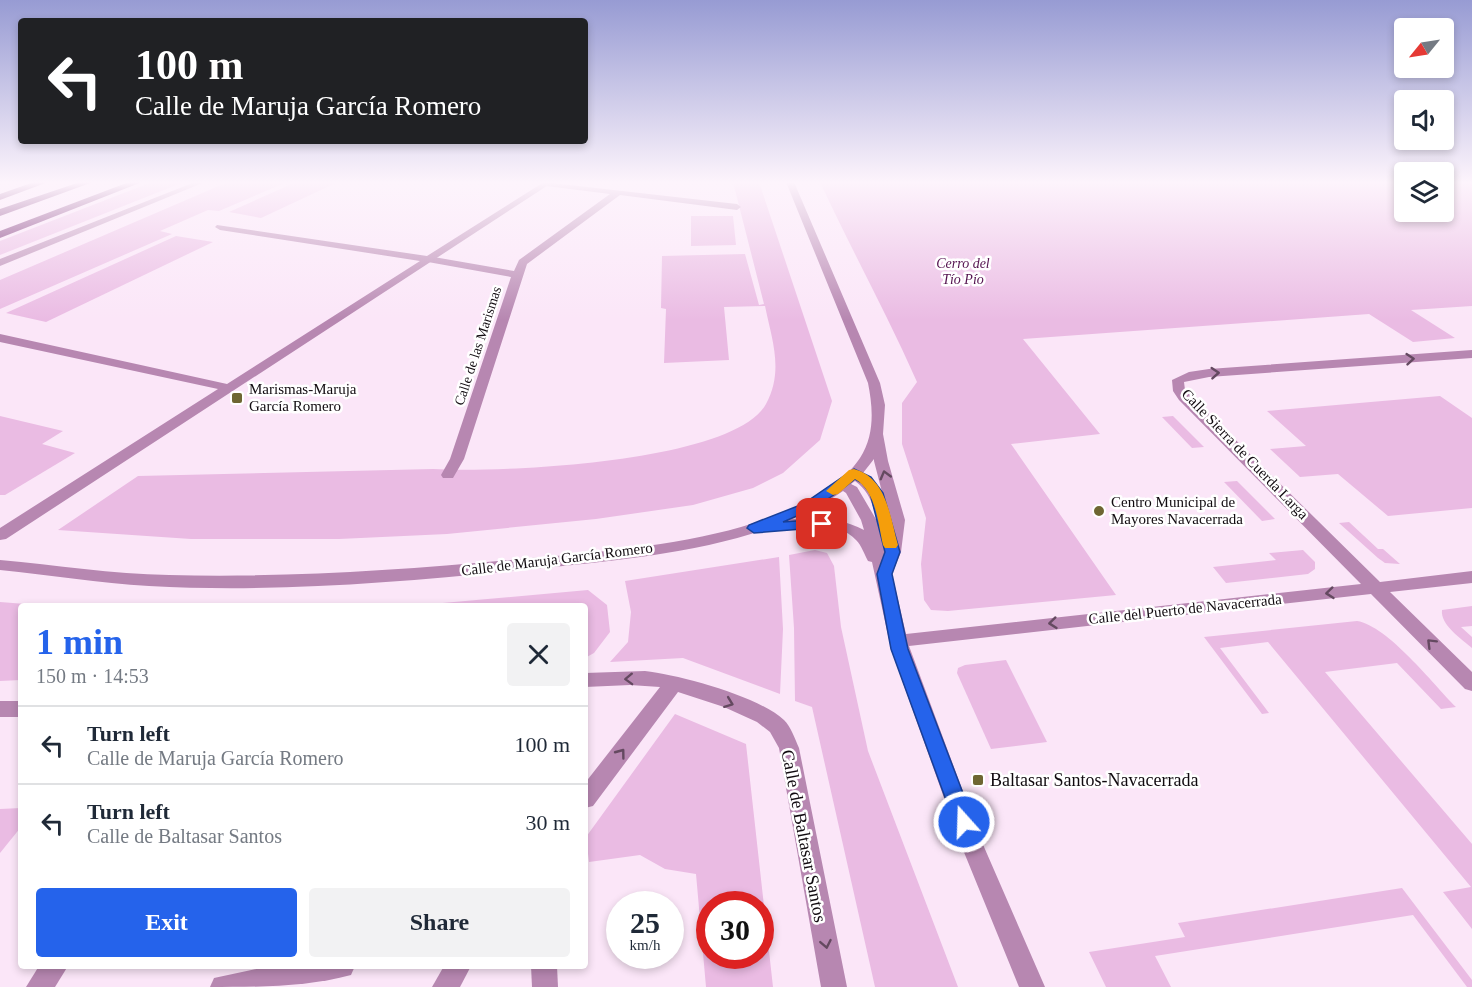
<!DOCTYPE html>
<html lang="en">
<head>
<meta charset="utf-8">
<style>
  :root { --surface:#fff; --page:#f2f2f3; --text:#1f2937; --muted:#747a83; --line:#e0e1e3; --accent:#2563eb }
  body { margin:0; font-family:Georgia,serif; background:var(--page); color:var(--text); height:100vh; display:flex; flex-direction:column; font-size:22px; white-space:nowrap }
  * { box-sizing:border-box; margin:0 }
  p { font-size:20px; color:var(--muted) }
  .icon { flex:none; width:33px; height:33px; fill:none; stroke:currentColor; stroke-width:2; stroke-linecap:round; stroke-linejoin:round }
  .map { position:relative; flex:1; overflow:hidden }
  .drawer { position:absolute; left:18px; top:603px; width:570px; height:366px; display:flex; flex-direction:column; background:var(--surface); border-radius:6px; box-shadow:0 3px 9px #0003 }
  .drawer>* { flex:none }
  .top-card { position:absolute; left:18px; top:18px; width:570px; height:126px; border-radius:6px; box-shadow:0 3px 9px #0003; background:#202124; color:#fff; overflow:hidden }
  .needle { width:39px; rotate:240deg }
  .controls { position:absolute; left:1394px; top:18px; display:grid; gap:12px }
  .controls a { display:grid; place-items:center; width:60px; height:60px; border-radius:6px; background:var(--surface); box-shadow:0 3px 9px #0003; font-size:30px }
  .speed { position:absolute; left:606px; top:891px; display:flex; gap:12px; font-size:30px; font-weight:700; text-align:center }
  .speed>* { display:grid; place-content:center; width:78px; height:78px; border-radius:50%; background:var(--surface); box-shadow:0 3px 9px #0003; line-height:1 }
  .speed small { font-size:15px; font-weight:400 }
  .speed .limit { border:9px solid #d22; background:#fff; color:#111 }
  .pin { position:absolute; display:grid; place-items:center; width:51px; height:51px; color:#fff; margin:-26px; border-radius:12px; box-shadow:0 3px 9px #0006 }
  .me { position:absolute; width:66px; margin:-33px; rotate:340deg; stroke-linejoin:round; filter:drop-shadow(0 0 4px #0008) }
  .turn { display:flex; align-items:center; gap:21px; height:126px; padding:0 18px; font-size:27px }
  .turn .icon { width:78px; height:78px; stroke-width:2.5 }
  .turn b { display:block; font-size:42px; line-height:51px }
  .round { display:grid; place-items:center; flex:none; width:63px; height:63px; border-radius:6px; background:var(--page) }
  .head { display:flex; align-items:center; justify-content:space-between; height:102px; padding:0 18px }
  h1 { font-size:36px; font-weight:600; line-height:45px; color:var(--accent) }
  .primary-button { display:flex; gap:12px; margin-top:auto; padding:12px 18px }
  .primary-button a { flex:1; height:69px; border-radius:6px; background:var(--accent); color:#fff; font-size:24px; font-weight:600; line-height:69px; text-align:center }
  .primary-button a+a { background:var(--page); color:var(--text) }
  ul { padding:0; list-style:none }
  li { display:flex; align-items:center; gap:18px; height:78px; padding:0 18px; border-top:2px solid var(--line) }
  li div { flex:1 }
  li b { display:block; font-size:22px }
  li em { font-style:normal }
  .map>svg:first-child { display:block }
</style>
</head>
<body>
<div class="map">
<svg width="1472" height="987" viewBox="0 0 1472 987">
  <rect width="100%" height="100%" fill="#fbe6f8"/>
  <g fill="#eabbe3" fill-rule="evenodd">
    <polygon points="152,182 184,182 0,255 0,241"/>
    <polygon points="228,182 287,182 219,211 208,210 160,231 172,234 0,309 0,280"/>
    <polygon points="296,182 338,182 261,218 229,212"/>
    <path d="M733 182H759L832 401 820 440 783 473 753 488 693 505 596 519 447 534 339 539H191L58 530 138 476 433 469C497 473 734 463 766 404 784 371 772 340 765 306L724 307 729 360 664 363 666 309 661 308 662 256 745 254 759 305 764 304Z"/>
    <path d="M820 182H1404V212H1443V182H1472V306L1411 310 1455 338 1413 342 1369 314 1023 339 1100 434 1011 444 1116 595 948 611 931 610 924 600 921 564 926 518 902 444V403L917 382C887 314 851 249 820 182Z"/>
    <polygon points="691,216 733,216 736,245 691,246"/>
    <polygon points="176,236 213,242 46,322 6,313"/>
    <polygon points="1440,396 1472,418 1472,508 1388,516 1338,474 1300,477 1270,449 1306,446 1267,411"/>
    <polygon points="0,416 63,431 42,444 75,453 5,495 0,495"/>
    <polygon points="1173,416 1204,447 1192,448 1162,417"/>
    <polygon points="1237,481 1275,519 1262,521 1224,482"/>
    <polygon points="1349,522 1378,549 1383,549 1400,564 1385,563 1378,558 1339,523"/>
    <polygon points="815,550 827,553 834,566 841,627 868,751 958,987 875,987 812,707 795,701 794,628 789,555"/>
    <polygon points="1303,550 1315,562 1315,569 1308,574 1226,583 1213,567 1276,560 1269,553"/>
    <polygon points="779,557 783,629 780,694 683,658 610,662 628,642 631,612 625,581"/>
    <polygon points="588,590 607,605 610,632 594,653 585,658 585,606 409,606"/>
    <polygon points="0,602 51,606 21,606 21,680 0,681"/>
    <path d="M1472 606V626L1461 627 1472 637V648C1462 639 1440 625 1442 610Z"/>
    <path d="M1357 621C1388 626 1433 684 1456 707L1441 709 1397 663 1325 672 1472 844V929L1443 892 1471 887 1268 642 1220 648 1269 713 1262 714 1204 637Z"/>
    <polygon points="1006,660 1047,742 991,749 957,673 958,668 965,665"/>
    <path d="M675 714 746 744 773 987H706L696 874 665 869 640 855 589 862 586 837ZM710 904H760V956H710Z"/>
    <polygon points="21,808 21,827 0,853 0,809"/>
    <polygon points="1402,888 1472,980 1472,987 1467,987 1413,915 1155,956 1171,987 1106,987 1089,952 1185,937 1178,923"/>
  </g>
  <g fill="none" stroke-linecap="round" stroke-linejoin="round">
    <polygon fill="#b787b1" fill-rule="evenodd" points="543,182 737,204 741,207 737,210 620,195 527,264 464,459 453,478 443,478 441,475 450,459 511,277 428,262 423,259 428,256 514,271 519,260 610,194 546,186 543,185"/>
    <g fill="#b787b1" fill-rule="evenodd">
      <polygon points="195,182 205,182 0,266 0,259"/>
      <polygon points="544,182 553,182 6,539 0,540 0,528 218,389 0,342 0,334 227,384 420,261 220,230 215,227 217,225 427,256"/>
      <path d="M786 182H794L880 383 885 405 883 434 888 461 905 520 901 552 892 574 906 634 1361 584 1179 400 1173 391 1172 380 1189 372 1209 369 1472 350V358L1209 377 1184 382 1185 390 1189 394 1380 582 1472 571V583L1390 592 1472 672V691L1465 689 1371 594 909 646 981 840 1045 987H1019L959 840 891 649 872 562 868 561C864 554 862 546 856 540 838 520 798 528 775 531L769 528C700 553 606 562 533 569 406 582 276 593 149 586 99 583 50 575 0 570V560C56 565 112 574 169 575 286 578 404 570 521 559 590 553 675 546 741 527 783 515 835 495 860 458 875 435 873 408 868 383ZM874 459V461L882 492 876 483 863 473ZM855 481C869 491 873 504 877 521L857 487 851 484ZM843 491 846 493 861 520 864 530C842 518 817 517 792 519L819 507Z"/>
      <path d="M645 671C680 675 758 696 784 720 791 727 795 739 799 748L847 987H821L779 748 770 732 757 722 724 707 678 692 593 806 585 808V783L660 687 630 685 585 687V673Z"/>
      <rect x="0" y="701" width="21" height="16"/>
      <polygon points="39,966 68,966 55,987 26,987"/>
      <path d="M270 966H355L351 975C308 987 256 987 210 987L214 978Z"/>
      <polygon points="444,966 471,966 460,987 432,987"/>
      <polygon points="531,966 557,966 558,987 532,987"/>
    </g>
    <g fill="#651160" fill-rule="evenodd">
      <polygon points="34,182 48,182 0,200 0,194"/>
      <polygon points="80,182 93,182 0,216 0,209"/>
      <polygon points="129,182 142,182 0,238 0,231"/>
    </g>
  </g>
  <defs><path id="oneway-chevron" d="M-2-3.5L2.5 0L-2 3.5" fill="none" stroke-width="1.6" stroke-linecap="round" stroke-linejoin="round" transform="scale(1.5)"/></defs>
  <g stroke="#644960">
    <use href="#oneway-chevron" transform="translate(1410 359) rotate(-5)"/>
    <use href="#oneway-chevron" transform="translate(1215 373) rotate(-4)"/>
    <use href="#oneway-chevron" transform="translate(885 475) rotate(-105)"/>
    <use href="#oneway-chevron" transform="translate(1330 593) rotate(174)"/>
    <use href="#oneway-chevron" transform="translate(1053 623) rotate(174)"/>
    <use href="#oneway-chevron" transform="translate(1431 643) rotate(-135)"/>
    <use href="#oneway-chevron" transform="translate(629 679) rotate(178)"/>
    <use href="#oneway-chevron" transform="translate(729 703) rotate(21)"/>
    <use href="#oneway-chevron" transform="translate(621 753) rotate(-53)"/>
    <use href="#oneway-chevron" transform="translate(826 944) rotate(79)"/>
  </g>
  <linearGradient id="sky" x2="0" y2="1"><stop stop-color="#979bd3"/><stop offset="0.57" stop-color="#fdf4fc"/><stop offset="1" stop-color="#fdf4fc" stop-opacity="0"/></linearGradient>
  <rect width="1472" height="320" fill="url(#sky)"/>
  <path fill="#2563eb" stroke="#184099" stroke-width="1.5" d="M854 469 871 477 883 493 900 552 892 574 908 649 974 822 971 828 964 830 957 828 954 822 891 649 877 574 885 552 870 493 862 483 855 479C832 498 811 511 783 522L822 519 827 520 829 524 827 527 754 533 747 528 749 525 803 504Z"/>
  <path fill="#f59e0b" d="M854 469C887 478 890 517 898 545L896 548H885L883 545C878 523 876 491 855 479L838 494 833 495 826 491 849 470Z"/>
  <g fill="#6e6632" stroke="#fff" stroke-width="2">
    <rect x="231" y="392" width="12" height="12" rx="3"/>
    <circle cx="1099" cy="511" r="6"/>
    <rect x="972" y="774" width="12" height="12" rx="3"/>
  </g>
  <g text-anchor="middle" dominant-baseline="central" stroke-width="5" stroke-linejoin="round" paint-order="stroke">
    <g font-size="14" font-style="italic" fill="#53114e" stroke="#fff">
      <text x="963" y="263">Cerro del<tspan x="963" dy="16">Tío Pío</tspan></text>
    </g>
    <g font-size="14" fill="#110b10" stroke="#fff">
      <text transform="translate(478 346) rotate(-72)">Calle de las Marismas</text>
    </g>
    <g font-size="15" fill="#110b10" stroke="#fff" text-anchor="start">
      <text x="249" y="389">Marismas-Maruja<tspan x="249" dy="17">García Romero</tspan></text>
      <text x="1111" y="502">Centro Municipal de<tspan x="1111" dy="17">Mayores Navacerrada</tspan></text>
    </g>
    <g font-size="15" fill="#110b10" stroke="#fff">
      <text transform="translate(1245 454) rotate(46)">Calle Sierra de Cuerda Larga</text>
      <text transform="translate(557 559) rotate(-7)">Calle de Maruja García Romero</text>
      <text transform="translate(1185 609) rotate(-6)">Calle del Puerto de Navacerrada</text>
    </g>
    <g font-size="18" fill="#110b10" stroke="#fff" text-anchor="start">
      <text x="990" y="780">Baltasar Santos-Navacerrada</text>
    </g>
    <g font-size="18" fill="#110b10" stroke="#fff">
      <text transform="translate(804 836) rotate(79)">Calle de Baltasar Santos</text>
    </g>
  </g>
</svg>
<div class="controls">
<a><svg class="needle" viewBox="-14 -14 28 28"><path d="M0-13l5 13h-10z" fill="#e53935"/><path d="M0 13l5-13h-10z" fill="#747a83"/></svg></a>
<a><svg class="icon" aria-label="sound" viewBox="0 0 24 24"><path d="M4 9h4l5-4v14l-5-4H4zM17 9q2 3 0 6"/></svg></a>
<a><svg class="icon" aria-label="layers" viewBox="0 0 24 24"><path d="M12 4l9 5-9 5-9-5zM3 14l9 5 9-5"/></svg></a>
</div>
<div class="speed"><div>25<small>km/h</small></div><div class="limit">30</div></div>
<div class="pin" style="left:822px;top:524px;background:#d93025"><svg class="icon" aria-label="arrive" viewBox="0 0 24 24"><path d="M6 21V4h12l-3 4 3 4H6"/></svg></div>
<svg class="me" style="left:964px;top:822px" viewBox="-20 -20 40 40"><circle r="17" fill="#2563eb" stroke="#fff" stroke-width="3"/><path d="M0-11L8 9 0 5-8 9z" fill="#fff"/></svg>
<div class="top-card">
<div class="turn"><svg class="icon" aria-label="left" viewBox="0 0 24 24"><path d="M17 20v-9H6M10 6l-5 5 5 5"/></svg><div><b>100 m</b>Calle de Maruja García Romero</div></div>
</div>
<section class="drawer">
<div class="head"><div><h1>1 min</h1><p>150 m · 14:53</p></div><a class="round"><svg class="icon" aria-label="close" viewBox="0 0 24 24"><path d="M6 6l12 12M18 6L6 18"/></svg></a></div>
<ul>
<li><svg class="icon" aria-label="left" viewBox="0 0 24 24"><path d="M17 20v-9H6M10 6l-5 5 5 5"/></svg><div><b>Turn left</b><p>Calle de Maruja García Romero</p></div><em>100 m</em></li>
<li><svg class="icon" aria-label="left" viewBox="0 0 24 24"><path d="M17 20v-9H6M10 6l-5 5 5 5"/></svg><div><b>Turn left</b><p>Calle de Baltasar Santos</p></div><em>30 m</em></li>
</ul>
<div class="primary-button"><a>Exit</a><a>Share</a></div>
</section>
</div>
</body>
</html>
